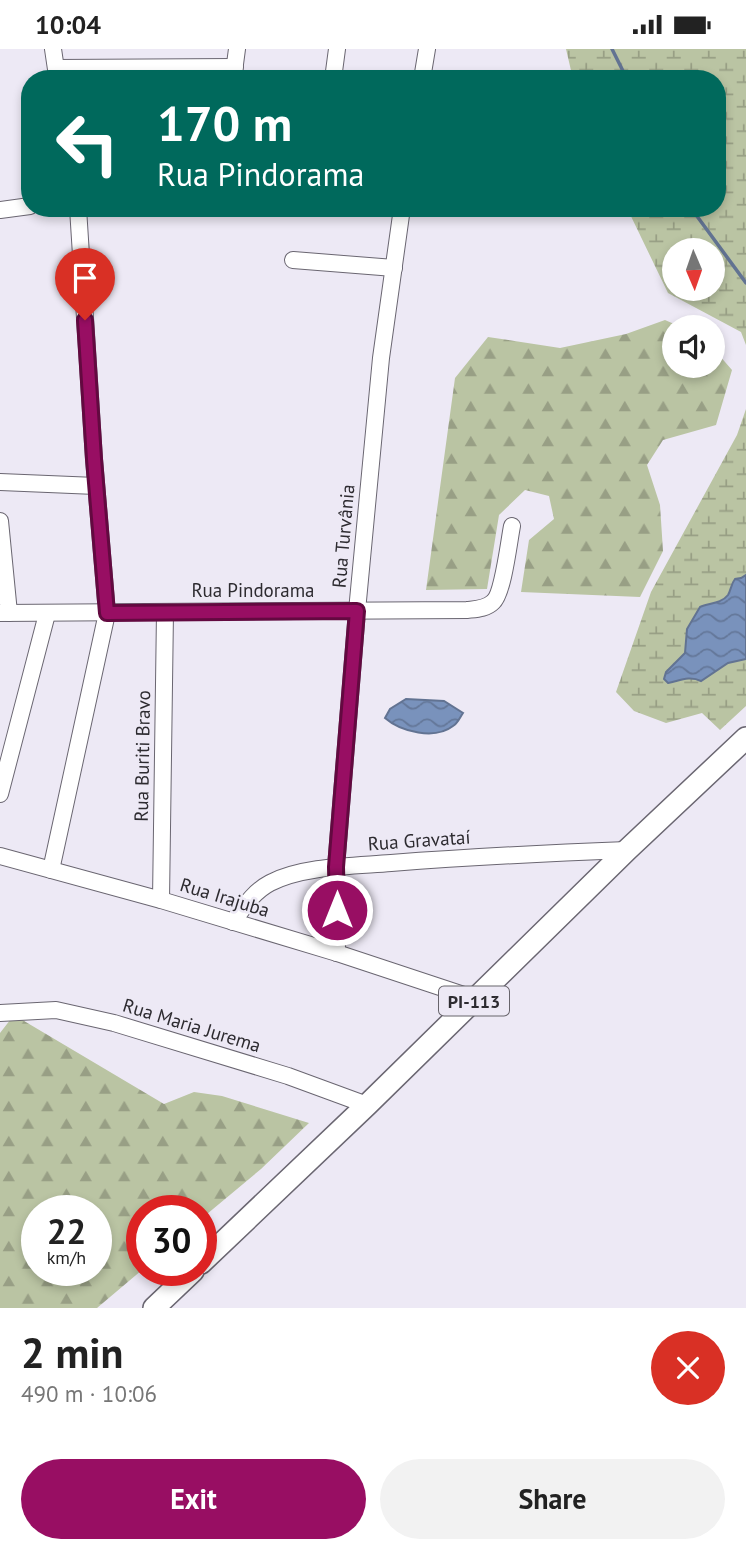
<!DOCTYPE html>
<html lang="en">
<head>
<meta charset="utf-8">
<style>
  :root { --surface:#fff; --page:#f2f2f2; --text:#222; --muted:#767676; --accent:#980e63 }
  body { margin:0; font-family:"PT Sans",sans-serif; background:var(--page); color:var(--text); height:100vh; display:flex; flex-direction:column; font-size:26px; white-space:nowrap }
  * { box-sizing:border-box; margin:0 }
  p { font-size:23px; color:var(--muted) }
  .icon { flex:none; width:38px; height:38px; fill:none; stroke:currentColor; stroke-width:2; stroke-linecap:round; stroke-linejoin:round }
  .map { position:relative; height:1259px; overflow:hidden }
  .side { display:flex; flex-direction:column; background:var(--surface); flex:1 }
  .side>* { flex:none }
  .guide { position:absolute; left:21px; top:21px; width:705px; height:147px; border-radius:28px; box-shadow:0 4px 10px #0003; background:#00695c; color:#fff; overflow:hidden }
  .needle { width:46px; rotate:178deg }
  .fabs { position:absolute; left:662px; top:189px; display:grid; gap:14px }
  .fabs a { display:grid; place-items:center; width:63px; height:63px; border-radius:50%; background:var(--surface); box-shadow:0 4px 10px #0003; font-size:35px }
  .speed { position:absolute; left:21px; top:1146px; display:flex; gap:14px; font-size:35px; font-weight:700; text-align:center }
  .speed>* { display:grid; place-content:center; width:91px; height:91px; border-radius:50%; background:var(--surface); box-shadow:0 4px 10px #0003; line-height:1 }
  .speed small { font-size:18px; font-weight:400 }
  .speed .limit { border:10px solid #d22; background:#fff; color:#111 }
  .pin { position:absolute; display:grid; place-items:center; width:60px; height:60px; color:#fff; margin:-72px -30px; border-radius:50% 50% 50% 0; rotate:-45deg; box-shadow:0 0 7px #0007 }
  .pin .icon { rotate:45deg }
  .me { position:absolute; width:77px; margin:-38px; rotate:0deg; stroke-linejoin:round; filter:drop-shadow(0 0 5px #0008) }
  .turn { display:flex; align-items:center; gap:24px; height:147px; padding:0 21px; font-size:32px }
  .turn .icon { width:91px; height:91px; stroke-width:2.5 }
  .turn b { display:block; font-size:49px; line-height:60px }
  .round { display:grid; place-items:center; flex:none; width:74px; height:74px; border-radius:37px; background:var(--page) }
  .summary { display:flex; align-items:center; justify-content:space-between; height:119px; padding:0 21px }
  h1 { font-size:42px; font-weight:600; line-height:52px }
  .primary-button { display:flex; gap:14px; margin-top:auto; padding:14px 21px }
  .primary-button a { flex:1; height:80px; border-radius:42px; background:var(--accent); color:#fff; font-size:28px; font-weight:600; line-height:80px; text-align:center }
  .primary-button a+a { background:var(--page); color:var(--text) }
  .status { display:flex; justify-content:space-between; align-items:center; height:49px; padding:0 35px; background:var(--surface); direction:ltr }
  .status svg { height:19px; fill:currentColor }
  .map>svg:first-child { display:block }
</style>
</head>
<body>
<div class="status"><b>10:04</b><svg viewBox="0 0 49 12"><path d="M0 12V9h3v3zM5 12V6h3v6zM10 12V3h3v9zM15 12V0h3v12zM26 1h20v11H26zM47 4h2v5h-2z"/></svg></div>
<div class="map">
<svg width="746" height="1259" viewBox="0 0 746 1259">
  <defs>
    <pattern id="forest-firs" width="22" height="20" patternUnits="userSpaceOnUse" patternTransform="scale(1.75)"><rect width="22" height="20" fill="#bac4a3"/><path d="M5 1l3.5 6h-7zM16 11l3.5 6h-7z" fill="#989f85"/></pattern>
    <pattern id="wetland-marsh" width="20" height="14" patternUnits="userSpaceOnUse" patternTransform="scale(1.75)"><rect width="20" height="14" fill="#bac4a3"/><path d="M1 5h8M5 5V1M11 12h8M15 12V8" fill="none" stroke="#989f85"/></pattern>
    <pattern id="water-waves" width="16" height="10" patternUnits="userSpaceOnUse" patternTransform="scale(1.75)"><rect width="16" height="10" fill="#7992bc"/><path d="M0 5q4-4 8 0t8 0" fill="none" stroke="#647799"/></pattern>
  </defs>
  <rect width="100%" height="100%" fill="#ede9f5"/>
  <g fill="url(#forest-firs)" fill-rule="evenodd">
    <polygon points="665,271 681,278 674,278 674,317 712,317 712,298 732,321 716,376 663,391 647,416 660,456 663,502 640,548 521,543 529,491 554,470 549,447 525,441 499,466 487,540 426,541 455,329 488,288 560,299 626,285"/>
    <path d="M14 966 164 1055 194 1043 222 1047 309 1074 261 1120 201 1170V1162H142V1221L97 1259H0V984ZM37 1162H96V1222H37Z"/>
  </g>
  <g fill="url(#wetland-marsh)" fill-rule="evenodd">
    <path d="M566 0H746V296L741 283 668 244 627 159H718V30H573ZM674 201H712V240H674Z"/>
    <polygon points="746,360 746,657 720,681 702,664 666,674 634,662 616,643 651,543 737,386"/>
  </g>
  <g fill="url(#water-waves)" stroke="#627392" stroke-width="2">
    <path d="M746 526V610L728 614 701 632C689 626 679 632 668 634L664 630 666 623 685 604 687 580 700 558C709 554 721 555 728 546 731 541 731 535 735 530L741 529Z"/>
    <path d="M406 650 444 652 463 664C460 668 458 674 453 677 435 691 401 683 385 669L390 660Z"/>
  </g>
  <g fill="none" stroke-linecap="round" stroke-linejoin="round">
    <g stroke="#627392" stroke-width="3.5">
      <polyline points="612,0 627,30"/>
      <polyline points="691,159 746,234"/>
    </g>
    <defs>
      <g id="minor">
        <polyline points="53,0 57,27"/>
        <polyline points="56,19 235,18"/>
        <polyline points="233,30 237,0"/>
        <polyline points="333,30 337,0"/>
        <polyline points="422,30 427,0"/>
        <polyline points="0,161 30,157"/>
        <polyline points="293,211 394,219"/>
        <polyline points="0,433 96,437"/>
        <polyline points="0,472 9,564"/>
        <path d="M0 564 467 561C476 560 486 560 493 553 503 545 509 492 512 477"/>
        <polyline points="0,745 47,565"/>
        <polyline points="0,807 161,851 337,904 476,950"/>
        <polyline points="51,821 107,564 94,410 78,159"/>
        <polyline points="161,851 165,563"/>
        <path d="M233 873C244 858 253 843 270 834 302 817 354 817 391 814 470 808 548 804 627 801"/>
        <polyline points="337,904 336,818 357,562 381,309 402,159"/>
        <polyline points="0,964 56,961 114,974 288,1027 367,1056"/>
      </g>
      <g id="major">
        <polyline points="201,1214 367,1056 627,801 746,689"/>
        <polyline points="154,1259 193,1222"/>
      </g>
    </defs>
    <use href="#minor" stroke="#6a6671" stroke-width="18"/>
    <use href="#major" stroke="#6a6671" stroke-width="24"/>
    <use href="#minor" stroke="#fff" stroke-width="16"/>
    <use href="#major" stroke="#fff" stroke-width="21"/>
  </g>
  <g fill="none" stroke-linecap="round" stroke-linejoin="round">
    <defs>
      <polyline id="route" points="85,271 94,410 107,564 357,562 336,818 337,861"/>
    </defs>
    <use href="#route" stroke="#630940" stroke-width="18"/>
    <use href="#route" stroke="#980e63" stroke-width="12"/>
  </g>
  <g text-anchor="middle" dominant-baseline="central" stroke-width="5" stroke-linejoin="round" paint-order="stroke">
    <rect fill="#ede9f5" stroke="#67646b" stroke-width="2" x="439" y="937.5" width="70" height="29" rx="5"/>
    <g font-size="18" font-weight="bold" fill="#2d2b30">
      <text x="474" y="952">PI-113</text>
    </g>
    <g font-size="19" fill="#2d2b30" stroke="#ede9f5">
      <text transform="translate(343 487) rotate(-85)">Rua Turvânia</text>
      <text x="253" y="541">Rua Pindorama</text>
      <text transform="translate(142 707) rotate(-89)">Rua Buriti Bravo</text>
      <text transform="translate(419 791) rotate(-4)">Rua Gravataí</text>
      <text transform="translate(225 848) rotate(17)">Rua Irajuba</text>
      <text transform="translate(192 976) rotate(17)">Rua Maria Jurema</text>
    </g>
  </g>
</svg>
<div class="fabs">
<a><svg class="needle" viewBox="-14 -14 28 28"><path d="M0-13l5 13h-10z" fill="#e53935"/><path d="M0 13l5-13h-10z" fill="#767676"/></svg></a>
<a><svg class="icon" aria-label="sound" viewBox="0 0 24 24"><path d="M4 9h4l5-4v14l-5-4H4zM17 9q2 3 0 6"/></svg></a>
</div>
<div class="speed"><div>22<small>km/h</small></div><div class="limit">30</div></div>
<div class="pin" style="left:85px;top:271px;background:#d93025"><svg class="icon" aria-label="arrive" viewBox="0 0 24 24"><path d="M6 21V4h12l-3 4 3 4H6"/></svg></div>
<svg class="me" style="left:337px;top:861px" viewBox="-20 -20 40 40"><circle r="17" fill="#980e63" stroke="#fff" stroke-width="3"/><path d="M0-11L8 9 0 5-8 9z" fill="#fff"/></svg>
<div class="guide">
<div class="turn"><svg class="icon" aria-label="left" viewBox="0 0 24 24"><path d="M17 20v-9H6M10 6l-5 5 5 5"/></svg><div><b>170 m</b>Rua Pindorama</div></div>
</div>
</div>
<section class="side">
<div class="summary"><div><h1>2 min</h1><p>490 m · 10:06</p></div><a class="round" style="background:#d93025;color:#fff"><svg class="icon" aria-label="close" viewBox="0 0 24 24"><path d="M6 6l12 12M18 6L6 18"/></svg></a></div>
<div class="primary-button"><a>Exit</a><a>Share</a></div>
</section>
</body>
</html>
